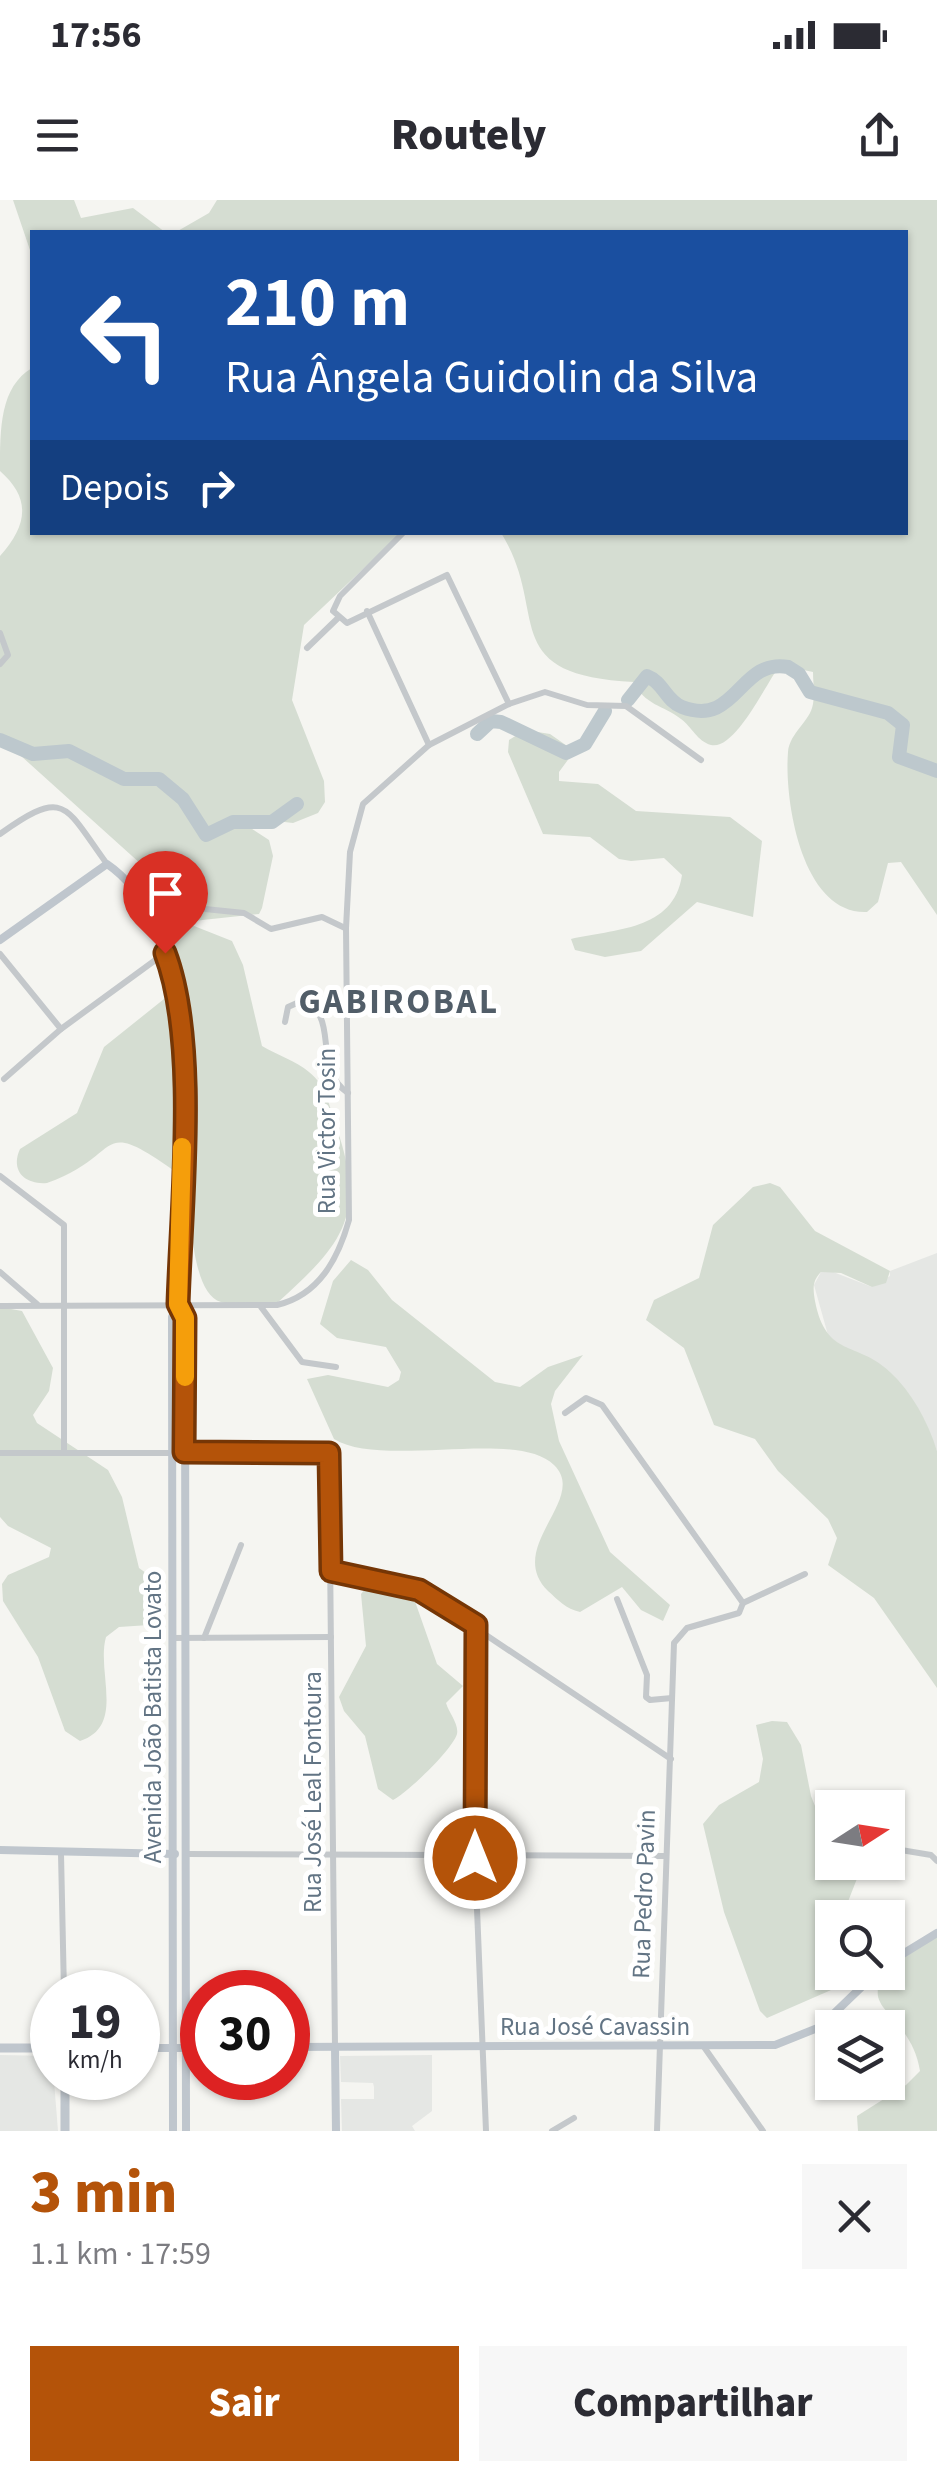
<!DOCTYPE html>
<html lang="pt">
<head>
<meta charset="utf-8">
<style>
  :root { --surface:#fff; --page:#f7f7f7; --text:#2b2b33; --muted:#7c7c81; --accent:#b45309 }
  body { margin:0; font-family:"Source Sans 3",sans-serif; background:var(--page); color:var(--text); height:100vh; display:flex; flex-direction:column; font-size:38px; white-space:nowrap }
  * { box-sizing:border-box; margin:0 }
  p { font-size:32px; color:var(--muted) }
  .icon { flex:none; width:55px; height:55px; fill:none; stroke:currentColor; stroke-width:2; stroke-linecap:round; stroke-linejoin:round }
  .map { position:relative; height:1931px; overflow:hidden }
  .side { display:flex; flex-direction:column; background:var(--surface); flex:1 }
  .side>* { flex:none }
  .guide { position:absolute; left:30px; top:30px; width:878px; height:305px; border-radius:0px; box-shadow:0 2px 8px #0004; background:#1a4fa0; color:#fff; overflow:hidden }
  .needle { width:65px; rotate:78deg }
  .buttons { position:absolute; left:815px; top:1590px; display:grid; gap:20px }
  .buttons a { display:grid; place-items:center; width:90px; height:90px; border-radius:0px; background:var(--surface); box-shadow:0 2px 8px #0004; font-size:50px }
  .speed { position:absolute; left:30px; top:1770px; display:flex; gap:20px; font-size:50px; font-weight:700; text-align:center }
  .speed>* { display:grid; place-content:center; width:130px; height:130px; border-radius:50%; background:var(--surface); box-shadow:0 2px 8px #0004; line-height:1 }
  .speed small { font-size:25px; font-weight:400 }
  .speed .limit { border:15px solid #d22; background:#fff; color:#111 }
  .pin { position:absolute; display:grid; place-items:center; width:85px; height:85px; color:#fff; margin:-102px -42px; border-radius:50% 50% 50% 0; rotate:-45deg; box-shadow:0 0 10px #0007 }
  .pin .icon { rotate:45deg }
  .me { position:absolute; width:110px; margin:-55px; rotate:0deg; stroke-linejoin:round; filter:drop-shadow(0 0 8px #0008) }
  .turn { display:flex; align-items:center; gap:35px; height:210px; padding:0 30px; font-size:45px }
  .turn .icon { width:130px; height:130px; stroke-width:2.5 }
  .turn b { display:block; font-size:70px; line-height:85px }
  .then { display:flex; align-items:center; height:95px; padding:0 30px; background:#0003; gap:20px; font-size:38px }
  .round { display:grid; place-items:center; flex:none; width:105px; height:105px; border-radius:0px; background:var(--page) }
  .overview { display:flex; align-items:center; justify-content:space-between; height:170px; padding:0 30px }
  h1 { font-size:60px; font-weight:800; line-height:75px; color:var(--accent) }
  .primary-button { display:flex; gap:20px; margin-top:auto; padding:20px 30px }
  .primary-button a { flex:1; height:115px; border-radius:0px; background:var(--accent); color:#fff; font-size:40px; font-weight:800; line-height:115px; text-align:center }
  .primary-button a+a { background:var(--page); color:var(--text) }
  .status { display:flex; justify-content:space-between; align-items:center; height:70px; padding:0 50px; background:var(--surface); direction:ltr }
  .status svg { height:28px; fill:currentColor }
  header { display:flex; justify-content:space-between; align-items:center; height:130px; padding:0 30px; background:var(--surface); font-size:45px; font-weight:800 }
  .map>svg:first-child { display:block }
</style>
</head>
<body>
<div class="status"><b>17:56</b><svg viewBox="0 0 49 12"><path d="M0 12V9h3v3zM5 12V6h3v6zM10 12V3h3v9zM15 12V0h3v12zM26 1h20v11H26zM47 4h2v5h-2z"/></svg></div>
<header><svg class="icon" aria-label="menu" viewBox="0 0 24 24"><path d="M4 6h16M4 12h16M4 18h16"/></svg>Routely<svg class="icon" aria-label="share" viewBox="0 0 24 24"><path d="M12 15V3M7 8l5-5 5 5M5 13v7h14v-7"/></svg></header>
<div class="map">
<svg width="937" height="1931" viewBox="0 0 937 1931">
  <rect width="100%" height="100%" fill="#f5f5f1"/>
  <g fill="#e5e7e4">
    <polygon points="937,1053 937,1251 924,1219 889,1171 847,1151 828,1135 814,1085 821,1072 828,1070 872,1087 890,1076 890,1071"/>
    <polygon points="0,1855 52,1856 58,1931 0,1931"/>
    <polygon points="432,1855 432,1911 412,1926 415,1931 342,1931 341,1899 374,1899 374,1887 373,1883 341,1882 340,1856"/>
  </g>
  <g fill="#d5ddd2">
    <polygon points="13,0 74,0 81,18 133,8 165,32 32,32 32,56"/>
    <path d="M217 0H937V715L901 662 888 663 878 702 867 712C802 715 784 601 788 552 790 532 810 522 813 504 815 494 813 482 813 472L780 465C767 482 735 551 711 545 697 541 692 527 681 519 663 505 644 505 634 482 494 475 551 412 501 333L905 332V32H176L209 13Z"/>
    <path d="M32 168V332L401 333 304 425 292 500 324 581 325 602 318 613 293 623 232 616 269 640 273 656 262 708 259 714 184 722 232 741 243 765 262 846C277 855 296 861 309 872 325 884 330 907 336 926 368 1018 341 1045 276 1104 259 1104 237 1107 221 1102 190 1093 191 1009 187 980 91 910 129 954 47 983 25 985 10 971 20 949L77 913 104 847 174 791 162 683 0 537V356C27 326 32 299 0 271 0 228 0 187 32 168Z"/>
    <path d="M525 530 550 534 570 548V557L559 572V581L598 584 636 611 730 617 762 641 753 717 697 702 641 751 605 757 575 750 571 739C613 729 674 731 682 675L664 658 631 661 619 659 590 637 543 634 508 552 509 540Z"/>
    <path d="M770 983 780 987 815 1031 890 1071 886 1083 872 1087 841 1073 821 1072C812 1081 813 1089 815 1101 826 1158 857 1141 889 1171 912 1192 928 1222 937 1251V1488L874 1398 828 1365 837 1338 828 1319 778 1271 755 1239 714 1225 684 1148 646 1120 654 1100 699 1078 713 1025 753 987Z"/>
    <path d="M351 1060 368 1070 392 1100 495 1182 520 1187 548 1167 583 1155 555 1191 551 1204 559 1241 610 1352 670 1405 663 1421 641 1410 622 1387 580 1412C566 1409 558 1400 548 1391 504 1347 589 1299 554 1265 516 1228 382 1269 334 1239L307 1179 328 1175 388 1187 399 1180 401 1172 386 1147 337 1138 320 1124 333 1081Z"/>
    <path d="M0 1107 22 1111 53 1168 49 1191 33 1215 37 1223 108 1270 122 1297 139 1368 150 1376 160 1409 149 1425 119 1427 106 1437C96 1472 126 1526 80 1541L65 1531 38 1457 3 1401 2 1384 8 1375 49 1357 51 1348 8 1326 0 1317Z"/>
    <path d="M371 1382 411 1390 437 1464 463 1486 446 1503C449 1513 459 1524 457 1534 453 1549 406 1594 393 1600L378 1589 365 1536 344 1511 339 1497 366 1446 361 1394Z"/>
    <polygon points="772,1521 787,1522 801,1545 811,1596 832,1648 832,1662 845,1663 858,1676 842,1717 832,1718 832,1772 843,1773 838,1787 767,1818 760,1811 724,1712 703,1624 719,1605 759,1582 763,1559 756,1525"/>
    <path d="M937 1734V1931H858L857 1916 906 1885 920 1871C909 1798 821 1810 937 1734Z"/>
  </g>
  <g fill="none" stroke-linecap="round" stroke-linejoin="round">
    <g stroke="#bdc8cd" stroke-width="14">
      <path d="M628 500 647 476C663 482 666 501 682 507 737 528 739 458 788 467L799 474 810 492 888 513 903 525 899 557 937 571"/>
      <polyline points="477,534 491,521 501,522 566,553 585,544 605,511"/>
      <polyline points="0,540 33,554 69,551 124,579 159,579 183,599 206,635 233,622 272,622 297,604"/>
    </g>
    <g stroke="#c4c8cb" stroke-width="6">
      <polyline points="404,332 340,396 333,411 347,423 447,375 509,504"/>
      <polyline points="367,411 429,545"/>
      <polyline points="0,433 8,455 0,464"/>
      <polyline points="307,448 338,418"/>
      <path d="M0 634C66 587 64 605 107 664"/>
      <polyline points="205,709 244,713 271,729 322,717 345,728"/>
      <polyline points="0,754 61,829"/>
      <path d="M285 822 288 807 297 803C344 807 309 867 348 893"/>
      <polyline points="4,879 61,829 165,753"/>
      <polyline points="0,976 64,1025 64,1251"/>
      <polyline points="0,1072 37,1104"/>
      <path d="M0 1106 277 1105C319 1095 338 1059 349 1020L346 728 350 652 363 604 429 545 509 504 545 492 587 505 626 506 701 560"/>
      <polyline points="261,1107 302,1162 336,1167"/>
      <polyline points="565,1213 586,1198 602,1205 743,1403 739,1413 687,1428 674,1443 657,1931"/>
      <polyline points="0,1253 329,1253 335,1847"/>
      <polyline points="331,1371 419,1390 671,1559"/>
      <polyline points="617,1399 647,1475 646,1497 650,1500 672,1498"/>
      <polyline points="743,1403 805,1374"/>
      <polyline points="476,1425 475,1659 486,1931"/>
      <polyline points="172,1438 331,1437"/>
      <polyline points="204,1438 241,1345"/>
      <polyline points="889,1648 931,1655 937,1661"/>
      <polyline points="61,1654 64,1792"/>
      <polyline points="185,1654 665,1656"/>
      <polyline points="704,1847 763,1931"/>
      <polyline points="552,1931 574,1918"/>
    </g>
    <g stroke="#bfc6cd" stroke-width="8">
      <path d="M0 740 107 664C214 737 181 989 179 1104L172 1117 173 1931"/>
      <polyline points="179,1104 185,1118 186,1931"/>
      <polyline points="0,1650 175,1654"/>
      <polyline points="888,1763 937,1733"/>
      <polyline points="288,1847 775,1845 820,1827 877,1772"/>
      <polyline points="335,1847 336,1931"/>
      <polyline points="138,1848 202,1848"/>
    </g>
    <g stroke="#bfc6cd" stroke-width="9">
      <polyline points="0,1848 52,1848"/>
      <polyline points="65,1931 65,1878"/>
    </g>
  </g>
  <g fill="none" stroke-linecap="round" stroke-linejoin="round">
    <defs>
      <path id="route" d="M165 753C199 842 181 1006 178 1104L185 1118 184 1252 329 1253 331 1371 419 1390 476 1425 475 1658"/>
    </defs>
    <use href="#route" stroke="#753606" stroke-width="25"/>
    <use href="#route" stroke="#b45309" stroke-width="18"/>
    <polyline stroke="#f59e0b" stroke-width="18" points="182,947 178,1104 185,1118 185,1177"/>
  </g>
  <g text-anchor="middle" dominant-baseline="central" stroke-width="10" stroke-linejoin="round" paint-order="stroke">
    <g font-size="25" fill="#627484" stroke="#fff">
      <text transform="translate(327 931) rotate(-90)">Rua Victor Tosin</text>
      <text transform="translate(153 1517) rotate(-90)">Avenida João Batista Lovato</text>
      <text transform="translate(313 1592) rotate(-90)">Rua José Leal Fontoura</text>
      <text transform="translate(644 1694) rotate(-88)">Rua Pedro Pavin</text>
      <text x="595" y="1827">Rua José Cavassin</text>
    </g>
    <g font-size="35" font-weight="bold" letter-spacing="2.5" fill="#515d68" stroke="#fff">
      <text x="399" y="802">GABIROBAL</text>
    </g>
  </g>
</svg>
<div class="buttons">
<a><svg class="needle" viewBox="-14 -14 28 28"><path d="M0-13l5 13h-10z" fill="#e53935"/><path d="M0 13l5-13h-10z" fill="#7c7c81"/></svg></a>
<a><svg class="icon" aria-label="search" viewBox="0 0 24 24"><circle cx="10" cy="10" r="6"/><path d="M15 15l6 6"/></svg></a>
<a><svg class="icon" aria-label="layers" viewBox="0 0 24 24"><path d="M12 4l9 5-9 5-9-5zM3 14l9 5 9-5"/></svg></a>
</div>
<div class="speed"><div>19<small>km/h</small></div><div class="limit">30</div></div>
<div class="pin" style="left:165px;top:753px;background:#d93025"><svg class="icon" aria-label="arrive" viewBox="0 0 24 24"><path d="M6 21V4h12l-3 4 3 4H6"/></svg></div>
<svg class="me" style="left:475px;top:1658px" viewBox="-20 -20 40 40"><circle r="17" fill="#b45309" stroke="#fff" stroke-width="3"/><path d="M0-11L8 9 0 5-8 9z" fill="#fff"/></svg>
<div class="guide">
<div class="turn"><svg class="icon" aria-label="left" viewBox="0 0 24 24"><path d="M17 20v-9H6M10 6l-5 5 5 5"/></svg><div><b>210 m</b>Rua Ângela Guidolin da Silva</div></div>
<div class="then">Depois<svg class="icon" aria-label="right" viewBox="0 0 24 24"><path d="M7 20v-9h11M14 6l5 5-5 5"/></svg></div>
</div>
</div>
<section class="side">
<div class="overview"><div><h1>3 min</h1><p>1.1 km · 17:59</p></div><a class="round"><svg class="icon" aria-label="close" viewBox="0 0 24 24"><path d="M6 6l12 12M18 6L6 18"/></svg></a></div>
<div class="primary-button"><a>Sair</a><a>Compartilhar</a></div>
</section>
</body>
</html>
